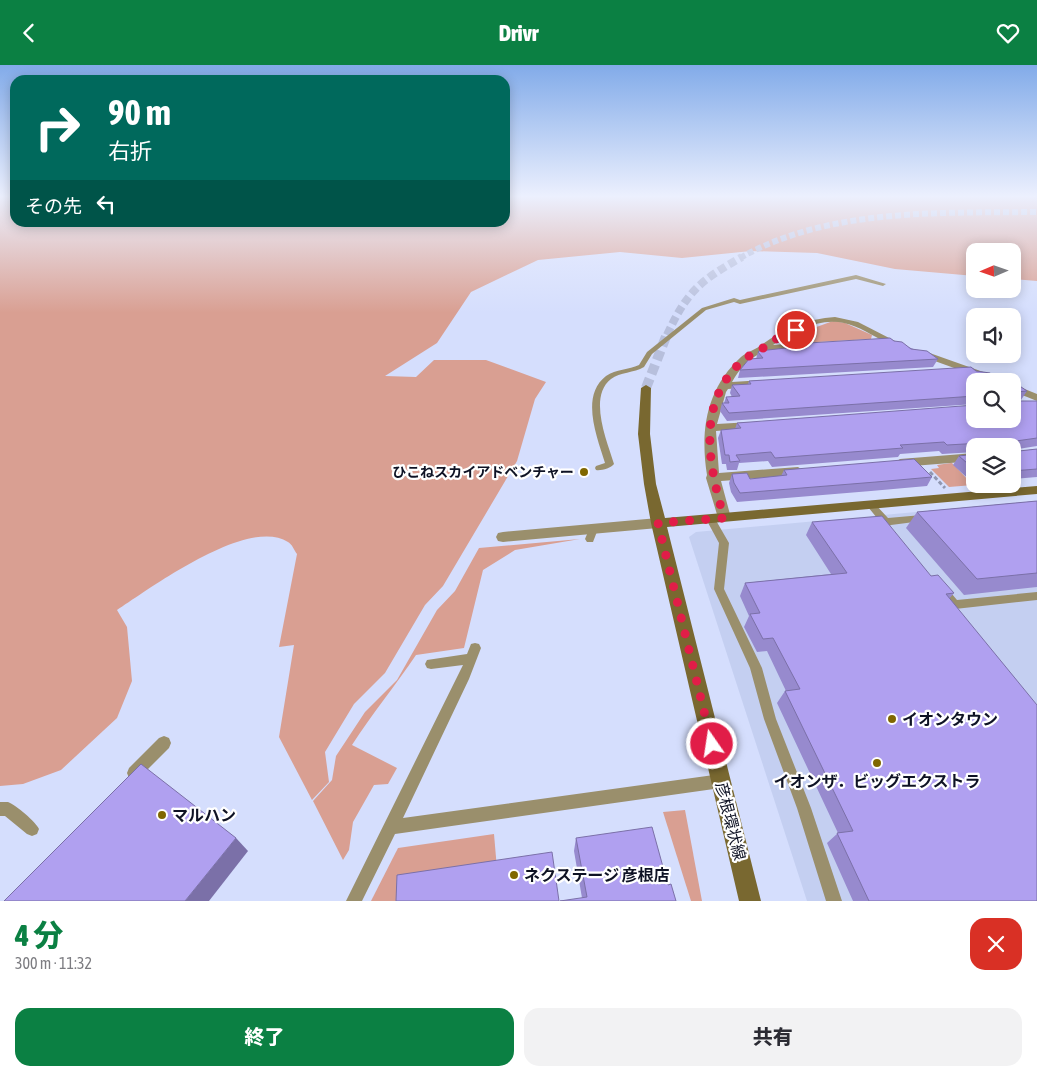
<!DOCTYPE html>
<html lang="ja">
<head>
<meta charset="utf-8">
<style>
  :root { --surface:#fff; --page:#f2f2f3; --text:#2b2b33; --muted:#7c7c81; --accent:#0b8043 }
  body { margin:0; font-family:"Asap Condensed","Noto Sans JP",sans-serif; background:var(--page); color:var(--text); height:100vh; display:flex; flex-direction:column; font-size:19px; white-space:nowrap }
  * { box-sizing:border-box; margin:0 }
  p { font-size:16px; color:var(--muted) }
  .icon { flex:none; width:28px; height:28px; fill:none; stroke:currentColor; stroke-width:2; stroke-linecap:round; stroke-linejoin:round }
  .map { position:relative; height:836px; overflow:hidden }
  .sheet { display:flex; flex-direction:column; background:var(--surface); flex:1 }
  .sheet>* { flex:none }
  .banner { position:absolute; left:10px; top:10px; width:500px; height:152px; border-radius:15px; box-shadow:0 2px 12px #0003; background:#00695c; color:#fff; overflow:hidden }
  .needle { width:32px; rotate:268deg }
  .buttons { position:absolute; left:966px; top:178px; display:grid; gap:10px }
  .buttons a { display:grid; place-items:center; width:55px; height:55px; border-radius:10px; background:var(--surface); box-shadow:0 2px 12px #0003; font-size:25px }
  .pin { position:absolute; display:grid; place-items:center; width:42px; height:42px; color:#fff; margin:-21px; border:2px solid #fff; border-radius:50%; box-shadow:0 1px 5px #0007 }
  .me { position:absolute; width:55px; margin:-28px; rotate:347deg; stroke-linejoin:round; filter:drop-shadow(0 0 4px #0008) }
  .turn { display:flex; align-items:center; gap:18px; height:105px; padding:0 15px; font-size:22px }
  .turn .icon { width:65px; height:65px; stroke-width:2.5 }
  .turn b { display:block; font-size:35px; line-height:42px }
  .then { display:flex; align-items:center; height:48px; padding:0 15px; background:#0003; gap:10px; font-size:19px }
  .round { display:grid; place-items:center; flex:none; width:52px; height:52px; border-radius:15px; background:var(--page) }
  .summary { display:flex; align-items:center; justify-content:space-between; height:85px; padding:0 15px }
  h1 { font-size:30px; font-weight:800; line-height:38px; color:var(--accent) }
  .action { display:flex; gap:10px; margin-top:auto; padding:10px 15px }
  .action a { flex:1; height:58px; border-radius:15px; background:var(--accent); color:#fff; font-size:20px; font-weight:800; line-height:58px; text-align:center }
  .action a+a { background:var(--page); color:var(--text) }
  header { display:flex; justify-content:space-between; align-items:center; height:65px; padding:0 15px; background:var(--accent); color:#fff; font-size:22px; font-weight:800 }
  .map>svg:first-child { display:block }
</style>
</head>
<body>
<header><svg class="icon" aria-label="back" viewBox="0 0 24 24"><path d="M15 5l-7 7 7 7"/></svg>Drivr<svg class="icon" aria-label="heart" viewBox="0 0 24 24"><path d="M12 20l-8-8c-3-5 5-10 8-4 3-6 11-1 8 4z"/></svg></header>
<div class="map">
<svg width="1037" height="836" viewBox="0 0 1037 836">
  <rect width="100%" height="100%" fill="#d5defd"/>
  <polygon fill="#c4cff1" points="1037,436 1037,836 807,836 689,472 696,467"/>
  <g fill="#d99f92">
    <path d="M0 131H15V158H505V131H1037V216L1013 214 1012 186H975V211L895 204 817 188 751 186 682 193 620 187 538 195 471 227 437 278 385 311 416 312 434 295H486L546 317 535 334 517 396 443 521 425 540 385 608 354 639 325 687 329 717 312 735 279 672 294 580 279 582 297 489C294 485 292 479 288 477 248 451 151 523 117 545L127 562 132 616 117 653 61 705 23 719 0 721Z"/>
    <polygon points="833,256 845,258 872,270 871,274 783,279 778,276"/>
    <polygon points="951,398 952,398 973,420 949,422 931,404 939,403 937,400"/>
    <path d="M580 474 515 485 483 505 464 583 416 590C395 621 372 649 352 680L397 703 388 719 374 720 353 757 349 785 343 795 313 736 332 715 336 691 365 647 397 615 437 545 455 526 479 483Z"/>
    <polygon points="685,745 702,836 691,836 663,747"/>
    <polygon points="494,769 497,804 398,836 371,836 398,783"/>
  </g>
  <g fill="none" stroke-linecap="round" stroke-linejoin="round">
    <path stroke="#b7bfdc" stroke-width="6" stroke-dasharray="6 3" stroke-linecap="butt" d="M740 193C828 143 939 148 1037 147"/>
    <path stroke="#b7bfdc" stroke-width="8" stroke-dasharray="8 4" stroke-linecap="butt" d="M667 270C687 226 701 215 742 192"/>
    <polyline stroke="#b7bfdc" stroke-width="10" stroke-dasharray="10 5" stroke-linecap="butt" points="646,323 667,269"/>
    <polyline stroke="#9097b1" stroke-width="3" stroke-dasharray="4 2.5" stroke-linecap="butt" points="930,407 945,423"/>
    <g fill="#9a8f6c" fill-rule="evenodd">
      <path d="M856 210 886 219 883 221 856 214 740 239 734 237 706 245 652 289 644 302C634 308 620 307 611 314 588 332 607 376 614 399 611 403 601 406 596 405L595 403 596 401 605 398C597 372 580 331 606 311 616 304 629 305 639 300L647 287 702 243 734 233 740 235Z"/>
      <polygon points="871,437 874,438 888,453 922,450 925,451 927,453 925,455 922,456 891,460 887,462 882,459 868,442 866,440 868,438"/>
      <polygon points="711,451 714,452 729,478 724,524 762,603 776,654 811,743 842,836 826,836 797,743 764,654 750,603 714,524 719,478 706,454 708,452"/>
      <polygon points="593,461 596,462 598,464 593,477 587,477 585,474 590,462"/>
      <path d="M942 521 946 522 957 535 1037 527V535L955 544C948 542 940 532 937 525L938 522Z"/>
      <polygon points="475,578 479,579 481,583 469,614 403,753 721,709 726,711 728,716 726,721 721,723 395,769 362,836 346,836 463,600 431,604 427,603 425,599 427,595 467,589 471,579"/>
      <polygon points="164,671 169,673 171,678 169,683 139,713 134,715 129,713 127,708 129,703 159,673"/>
      <path d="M0 737C3 737 6 737 8 737 16 740 36 757 39 764L37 769 32 771 27 769 5 751H0Z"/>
    </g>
    <g fill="#9a8f6c" fill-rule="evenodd">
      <path d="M835 252 858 257 895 276 887 278C873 271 859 261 844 258 820 252 793 267 773 280L809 277 812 278V282C773 291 757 275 732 317L764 315 769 318 764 321 728 324 726 327 717 359 751 357 757 360 751 363 716 366 719 408 798 402 804 406 798 410 721 416 731 453 729 456H719L706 413 707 410C700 366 706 324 741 292 747 287 754 285 760 281 783 264 807 254 835 252Z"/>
      <polygon points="924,286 1003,314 1004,316 990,316 921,291 919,289"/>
      <polygon points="1012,319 1037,329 1037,336 1012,326"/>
      <polygon points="975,388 975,396 900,402 894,398 900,394"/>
      <polygon points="658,453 663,455 665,458 663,461 658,463 503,477 498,476 496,472 498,468 503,467"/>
    </g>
    <polygon fill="#796830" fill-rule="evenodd" points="646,320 651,323 650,369 656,419 665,453 1037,421 1037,429 667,462 761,836 739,836 651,458 644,419 638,369 641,323"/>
  </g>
  <g fill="#978ace">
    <polygon points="894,276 938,294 933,302 738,313 740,305 756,294 758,287 791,283 792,279"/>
    <polygon points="976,306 1027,326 1021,335 1016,335 1016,336 1037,336 1037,381 1018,384 1019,386 1037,384 1037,412 1012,414 1012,381 975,381 975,387 942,389 939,386 900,389 898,392 772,402 768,396 739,398 737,405 727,405 726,399 722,399 718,373 721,365 735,364 737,358 1012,354 975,316 975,339 727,356 720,346 722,338 724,338 726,332 732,332 730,328 732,320 748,319 749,316"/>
    <polygon points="975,389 975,418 973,418 953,400 959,391"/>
    <polygon points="784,405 932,412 927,421 871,426 737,437 731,427 729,418 732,409 750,414 781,411"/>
    <polygon points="1037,436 1037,522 964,530 906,463 917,447"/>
    <polygon points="812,457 931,511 954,528 949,534 1037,836 853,836 827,778 838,768 777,638 785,626 786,626 767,586 757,587 744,562 749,551 740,531 745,518 831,509 806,470"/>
    <polygon points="576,773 668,820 582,833 574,786"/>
  </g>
  <polygon fill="#7b70a8" points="236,773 248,786 209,836 185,836"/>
  <g fill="#b0a0f0" stroke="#7b70a8">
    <polygon points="890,273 894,276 902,277 911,284 927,286 938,294 740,305 749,294 763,293 758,287 759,286 795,282 792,279"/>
    <polygon points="971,302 976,306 990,308 1000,316 1011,315 1027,326 1016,327 1016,336 1037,336 1037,373 1016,376 1019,386 1037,384 1037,404 1012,406 1012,381 982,381 982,378 947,380 944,377 900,380 903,383 775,393 771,387 736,390 740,396 730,397 729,390 725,390 721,365 741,363 737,358 975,340 975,354 1012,354 1012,316 975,316 975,331 729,348 722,338 729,338 726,332 740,331 732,320 751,319 749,316"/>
    <polygon points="975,389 975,405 959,391"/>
    <polygon points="914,394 932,412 876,417 740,428 734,418 732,409 747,408 750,414 787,410 784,405"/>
    <polygon points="1037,436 1037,508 977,514 917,447"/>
    <polygon points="882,451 931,511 938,510 954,528 946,529 1037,640 1037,836 869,836 837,768 853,766 785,626 800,624 773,573 763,574 750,549 760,548 745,518 847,508 812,457"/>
    <polygon points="141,699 236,773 185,836 4,836"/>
    <polygon points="652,762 668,820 671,819 676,836 560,836 587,832 576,773"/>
    <polygon points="552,787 559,836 396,836 397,810"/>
  </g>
  <linearGradient id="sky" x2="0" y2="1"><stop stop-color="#82abe9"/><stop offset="0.53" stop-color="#ecf0fe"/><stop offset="1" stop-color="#ecf0fe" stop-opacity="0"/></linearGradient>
  <rect width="1037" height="248" fill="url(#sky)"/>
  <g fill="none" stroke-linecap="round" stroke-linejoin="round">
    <path stroke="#e11d48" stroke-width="9" stroke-dasharray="0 16.2" d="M712 679 658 458 724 453C709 401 696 340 740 298 746 291 755 289 763 283 773 275 783 270 796 265"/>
  </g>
  <g fill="#806700" stroke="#fff" stroke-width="2">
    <circle cx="584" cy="407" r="5"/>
    <circle cx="892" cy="654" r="5"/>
    <circle cx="877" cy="698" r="5"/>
    <circle cx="162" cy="750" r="5"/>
    <circle cx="514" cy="810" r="5"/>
  </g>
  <g text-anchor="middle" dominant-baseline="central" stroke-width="4.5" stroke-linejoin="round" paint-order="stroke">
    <g font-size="14" font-weight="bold" fill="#0e1224" stroke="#fff" text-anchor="end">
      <text x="574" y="407">ひこねスカイアドベンチャー</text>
    </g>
    <g font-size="16" font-weight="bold" fill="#0e1224" stroke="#fff" text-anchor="start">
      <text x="902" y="654">イオンタウン</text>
      <text x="877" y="716" text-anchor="middle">イオンザ．ビッグエクストラ</text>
      <text x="172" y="750">マルハン</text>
      <text x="524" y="810">ネクステージ 彦根店</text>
    </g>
    <g font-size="16" fill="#0e1224" stroke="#fff">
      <text transform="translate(731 756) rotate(76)">彦根環状線</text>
    </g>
  </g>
</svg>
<div class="buttons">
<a><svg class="needle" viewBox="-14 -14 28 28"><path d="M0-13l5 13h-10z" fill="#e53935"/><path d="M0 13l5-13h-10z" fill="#7c7c81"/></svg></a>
<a><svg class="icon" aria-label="sound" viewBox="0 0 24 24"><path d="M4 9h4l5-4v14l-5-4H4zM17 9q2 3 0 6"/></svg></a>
<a><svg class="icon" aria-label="search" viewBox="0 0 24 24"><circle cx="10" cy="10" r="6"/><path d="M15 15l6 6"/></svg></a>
<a><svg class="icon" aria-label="layers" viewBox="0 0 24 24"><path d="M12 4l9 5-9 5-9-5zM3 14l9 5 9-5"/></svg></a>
</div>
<div class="pin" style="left:796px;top:265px;background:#d93025"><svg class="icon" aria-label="arrive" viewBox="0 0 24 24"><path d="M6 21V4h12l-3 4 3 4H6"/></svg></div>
<svg class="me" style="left:712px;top:679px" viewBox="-20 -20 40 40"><circle r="17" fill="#e11d48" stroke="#fff" stroke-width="3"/><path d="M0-11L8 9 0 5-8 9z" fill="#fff"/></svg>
<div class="banner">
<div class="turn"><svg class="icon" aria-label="right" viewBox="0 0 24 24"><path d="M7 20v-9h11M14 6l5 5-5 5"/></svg><div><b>90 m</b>右折</div></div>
<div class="then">その先<svg class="icon" aria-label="left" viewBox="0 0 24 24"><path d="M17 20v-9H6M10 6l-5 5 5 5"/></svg></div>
</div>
</div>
<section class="sheet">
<div class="summary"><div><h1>4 分</h1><p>300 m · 11:32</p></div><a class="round" style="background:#d93025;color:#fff"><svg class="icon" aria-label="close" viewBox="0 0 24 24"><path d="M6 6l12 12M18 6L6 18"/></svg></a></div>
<div class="action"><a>終了</a><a>共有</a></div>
</section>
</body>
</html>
